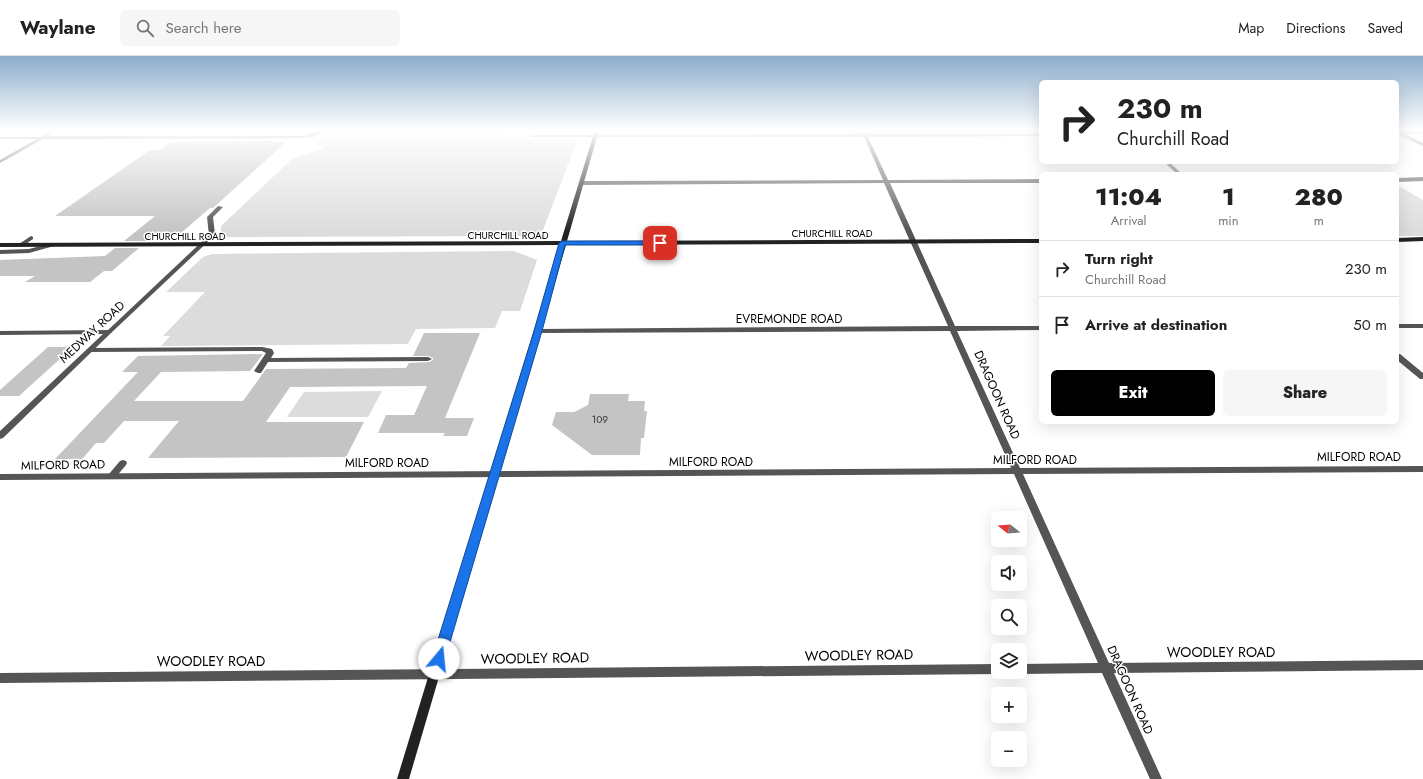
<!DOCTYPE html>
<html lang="en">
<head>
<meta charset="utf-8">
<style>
  :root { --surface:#fff; --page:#f6f6f6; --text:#222; --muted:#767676; --line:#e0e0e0; --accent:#000 }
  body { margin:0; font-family:Jost,sans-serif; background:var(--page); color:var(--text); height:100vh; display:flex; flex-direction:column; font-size:15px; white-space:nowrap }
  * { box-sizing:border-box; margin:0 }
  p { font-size:13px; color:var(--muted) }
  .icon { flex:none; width:22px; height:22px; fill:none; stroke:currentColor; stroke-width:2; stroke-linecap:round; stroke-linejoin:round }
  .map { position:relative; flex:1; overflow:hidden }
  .side { position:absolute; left:1039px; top:116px; width:360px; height:252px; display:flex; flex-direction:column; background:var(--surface); border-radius:6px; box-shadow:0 4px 16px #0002 }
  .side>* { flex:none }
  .hud { position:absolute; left:1039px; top:24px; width:360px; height:84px; border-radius:6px; box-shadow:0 4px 16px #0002; background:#fff; color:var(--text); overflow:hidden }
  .needle { width:26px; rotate:287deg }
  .controls { position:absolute; left:991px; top:455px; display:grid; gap:8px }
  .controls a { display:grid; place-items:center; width:36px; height:36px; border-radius:6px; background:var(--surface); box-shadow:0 4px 16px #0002; font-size:20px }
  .pin { position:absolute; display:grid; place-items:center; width:34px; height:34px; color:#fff; margin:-17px; border-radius:8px; box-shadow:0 2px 6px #0006 }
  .me { position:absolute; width:44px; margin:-22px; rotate:17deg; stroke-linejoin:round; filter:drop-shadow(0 0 3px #0008) }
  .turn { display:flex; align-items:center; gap:14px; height:84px; padding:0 12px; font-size:18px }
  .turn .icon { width:52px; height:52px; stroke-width:2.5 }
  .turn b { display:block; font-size:28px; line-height:34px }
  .eta { display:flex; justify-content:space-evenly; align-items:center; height:68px; text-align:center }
  .eta b { font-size:24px; font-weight:800; line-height:28px }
  .cta { display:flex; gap:8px; margin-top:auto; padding:8px 12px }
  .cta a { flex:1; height:46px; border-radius:6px; background:var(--accent); color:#fff; font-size:16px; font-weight:800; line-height:46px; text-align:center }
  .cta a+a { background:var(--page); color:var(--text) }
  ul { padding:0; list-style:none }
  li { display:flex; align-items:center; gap:12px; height:56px; padding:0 12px; border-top:1px solid var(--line) }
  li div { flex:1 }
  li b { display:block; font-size:15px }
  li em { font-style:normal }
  header { display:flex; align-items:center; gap:24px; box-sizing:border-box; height:56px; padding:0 20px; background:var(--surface); border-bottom:1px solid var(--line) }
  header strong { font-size:19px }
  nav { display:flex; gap:22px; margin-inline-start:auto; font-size:14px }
  .search { width:280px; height:36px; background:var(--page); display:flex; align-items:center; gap:10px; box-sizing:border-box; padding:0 14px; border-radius:6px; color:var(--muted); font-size:15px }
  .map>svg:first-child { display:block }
</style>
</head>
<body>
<header>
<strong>Waylane</strong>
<div class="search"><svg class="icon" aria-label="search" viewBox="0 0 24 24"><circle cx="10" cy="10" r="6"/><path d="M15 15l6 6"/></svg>Search here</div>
<nav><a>Map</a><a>Directions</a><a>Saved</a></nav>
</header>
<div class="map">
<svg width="1423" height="723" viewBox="0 0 1423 723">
  <rect width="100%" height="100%" fill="#fff"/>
  <g fill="#dcdcdc">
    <polygon points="331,74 506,74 502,83 570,83 577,85 543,174 531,180 217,181 221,177 221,170 292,103 324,92 317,88"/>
    <polygon points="1397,129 1423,144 1423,180 1397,180"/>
    <polygon points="514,195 537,204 520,255 502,255 495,272 416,273 408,288 161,290 170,280 163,280 205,236 166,236 203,201 212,198"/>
    <polygon points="382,335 368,361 287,361 304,336"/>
  </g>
  <g fill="#c4c4c4">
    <polygon points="273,85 272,86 286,86 213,152 210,152 181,177 157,177 148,185 124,185 155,160 55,160 150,94 160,94 171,86"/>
    <polygon points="115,192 139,192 112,215 104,215 90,226 25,226 35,220 0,220 0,204 105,200"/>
    <polygon points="424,277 480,277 445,362 474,362 467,380 443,380 445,377 378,377 386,359 414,359 427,330 290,331 266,366 364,366 346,401 148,402 179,365 124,365 104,387 96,387 82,403 55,403 138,316 122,316 138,300 263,298 250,315 161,316 134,345 243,345 266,313 406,312 409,307 429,306 433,304 433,302 428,300 413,300"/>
    <polygon points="48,291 73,291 19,340 0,340 0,334"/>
    <polygon points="590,338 629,338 628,345 645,345 644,355 647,355 644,382 641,382 640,399 592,399 552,369 556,356 574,356 588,349"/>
  </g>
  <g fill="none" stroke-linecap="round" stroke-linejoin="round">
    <g fill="#555" fill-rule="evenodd">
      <polygon points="218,150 223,151 213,161 215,178 213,181 111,277 107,277 106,276 107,275 209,179 207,161"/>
      <polygon points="31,180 33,181 33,183 23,190 19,190 19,188"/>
      <polygon points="52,187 55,189 54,190 29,197 0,198 0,194 29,193"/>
      <polygon points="262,291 272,293 274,297 271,302 428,301 432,303 428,305 268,306 261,317 258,317 254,315 266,297 262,295 90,296 86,294 90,292"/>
      <polygon points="123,404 126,405 127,407 126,409 115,422 109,422 108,420 109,418 120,405"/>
    </g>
    <g fill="#555" fill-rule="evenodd">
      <path d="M52 74H58L48 80H302C310 78 317 74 325 74L316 80 302 82 43 83 0 107V104L37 83H0V81H41Z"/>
      <polygon points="861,74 865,74 867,78 1041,78 1041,80 868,81 888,124 1041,123 1041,127 890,127 955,270 1041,270 1041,274 957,275 1020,412 1423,410 1423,416 1023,418 1109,607 1423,604 1423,614 1114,617 1162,723 1150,723 1102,617 1020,618 1016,616 1020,616 1020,608 1098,607 1014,418 0,424 0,418 1011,412 950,275 538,277 535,275 538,273 948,270 884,127 582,129 579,127 582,125 883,124 864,81 532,81 530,80 532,79 863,78"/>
      <polygon points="1397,76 1423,76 1423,78 1405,78 1423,87 1423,90 1401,80 1401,78 1397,78"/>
      <polygon points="1164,106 1169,106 1182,118 1177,118"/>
      <polygon points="1423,121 1423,125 1397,126 1397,122"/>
      <rect x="1397" y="268" width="26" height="4"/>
      <polygon points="109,274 111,275 112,276 111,277 3,382 0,383 0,375 103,278 0,279 0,275"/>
      <polygon points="1397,298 1400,298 1423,317 1423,323 1420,323 1397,304"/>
      <polygon points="998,608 998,616 1002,616 998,618 0,627 0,617"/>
    </g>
    <g fill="#222" fill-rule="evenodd">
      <polygon points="595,74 599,74 567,185 1041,183 1041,187 566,189 409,723 397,723 560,189 0,191 0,187 561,185"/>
      <polygon points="1423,181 1423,185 1397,186 1397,182"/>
    </g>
  </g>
  <linearGradient id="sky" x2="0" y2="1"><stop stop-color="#8cadcc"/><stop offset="0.42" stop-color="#fff"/><stop offset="1" stop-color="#fff" stop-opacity="0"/></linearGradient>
  <rect width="1423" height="176" fill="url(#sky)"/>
  <polygon fill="#1a73e8" stroke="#114b97" points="562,185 660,185 663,187 660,189 565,189 542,275 445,603 443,607 439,608 434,607 432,603 534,275 559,187"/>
  <g text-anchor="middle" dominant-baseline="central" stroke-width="3" stroke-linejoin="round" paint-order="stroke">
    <g font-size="10" fill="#000" stroke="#fff">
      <text x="832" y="177">CHURCHILL ROAD</text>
      <text x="508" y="179">CHURCHILL ROAD</text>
      <text x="185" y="180">CHURCHILL ROAD</text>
    </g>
    <g font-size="10" fill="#313131">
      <text x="600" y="363">109</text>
    </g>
    <g font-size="12" fill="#000" stroke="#fff">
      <text x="789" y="263">EVREMONDE ROAD</text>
      <text transform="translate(92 276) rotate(-43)">MEDWAY ROAD</text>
      <text transform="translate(997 339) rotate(66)">DRAGOON ROAD</text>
      <text x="1359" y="401">MILFORD ROAD</text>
      <text x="1035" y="404">MILFORD ROAD</text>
      <text x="711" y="406">MILFORD ROAD</text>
      <text x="387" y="407">MILFORD ROAD</text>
      <text transform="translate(63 409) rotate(-1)">MILFORD ROAD</text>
      <text transform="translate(1130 634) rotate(66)">DRAGOON ROAD</text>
    </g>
    <g font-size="14" fill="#000" stroke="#fff">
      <text x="1221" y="596">WOODLEY ROAD</text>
      <text transform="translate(859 599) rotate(-1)">WOODLEY ROAD</text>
      <text transform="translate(535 602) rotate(-1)">WOODLEY ROAD</text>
      <text x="211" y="605">WOODLEY ROAD</text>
    </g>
  </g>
</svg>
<div class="controls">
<a><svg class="needle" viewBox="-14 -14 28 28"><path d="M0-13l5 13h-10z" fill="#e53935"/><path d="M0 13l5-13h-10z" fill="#767676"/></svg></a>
<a><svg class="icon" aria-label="sound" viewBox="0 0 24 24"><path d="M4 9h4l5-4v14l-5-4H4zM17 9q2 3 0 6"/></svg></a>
<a><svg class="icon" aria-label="search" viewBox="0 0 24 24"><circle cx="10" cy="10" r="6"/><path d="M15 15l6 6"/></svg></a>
<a><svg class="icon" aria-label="layers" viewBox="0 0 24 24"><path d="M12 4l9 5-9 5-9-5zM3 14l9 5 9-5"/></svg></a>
<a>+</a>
<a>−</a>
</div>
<div class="pin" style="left:660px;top:187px;background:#d93025"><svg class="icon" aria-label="arrive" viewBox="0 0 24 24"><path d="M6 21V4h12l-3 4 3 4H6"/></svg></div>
<svg class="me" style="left:439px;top:603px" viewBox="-20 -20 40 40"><circle r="19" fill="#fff"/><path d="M0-13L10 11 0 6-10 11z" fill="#1a73e8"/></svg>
<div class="hud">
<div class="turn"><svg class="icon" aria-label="right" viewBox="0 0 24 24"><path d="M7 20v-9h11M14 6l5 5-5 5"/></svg><div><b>230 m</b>Churchill Road</div></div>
</div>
<section class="side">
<div class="eta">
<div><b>11:04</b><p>Arrival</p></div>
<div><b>1</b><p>min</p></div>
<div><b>280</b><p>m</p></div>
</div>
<ul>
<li><svg class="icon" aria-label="right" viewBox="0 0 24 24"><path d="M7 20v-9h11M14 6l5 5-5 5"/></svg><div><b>Turn right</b><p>Churchill Road</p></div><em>230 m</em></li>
<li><svg class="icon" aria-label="arrive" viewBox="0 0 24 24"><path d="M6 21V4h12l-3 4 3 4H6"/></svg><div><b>Arrive at destination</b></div><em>50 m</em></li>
</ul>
<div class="cta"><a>Exit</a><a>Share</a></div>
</section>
</div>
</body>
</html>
